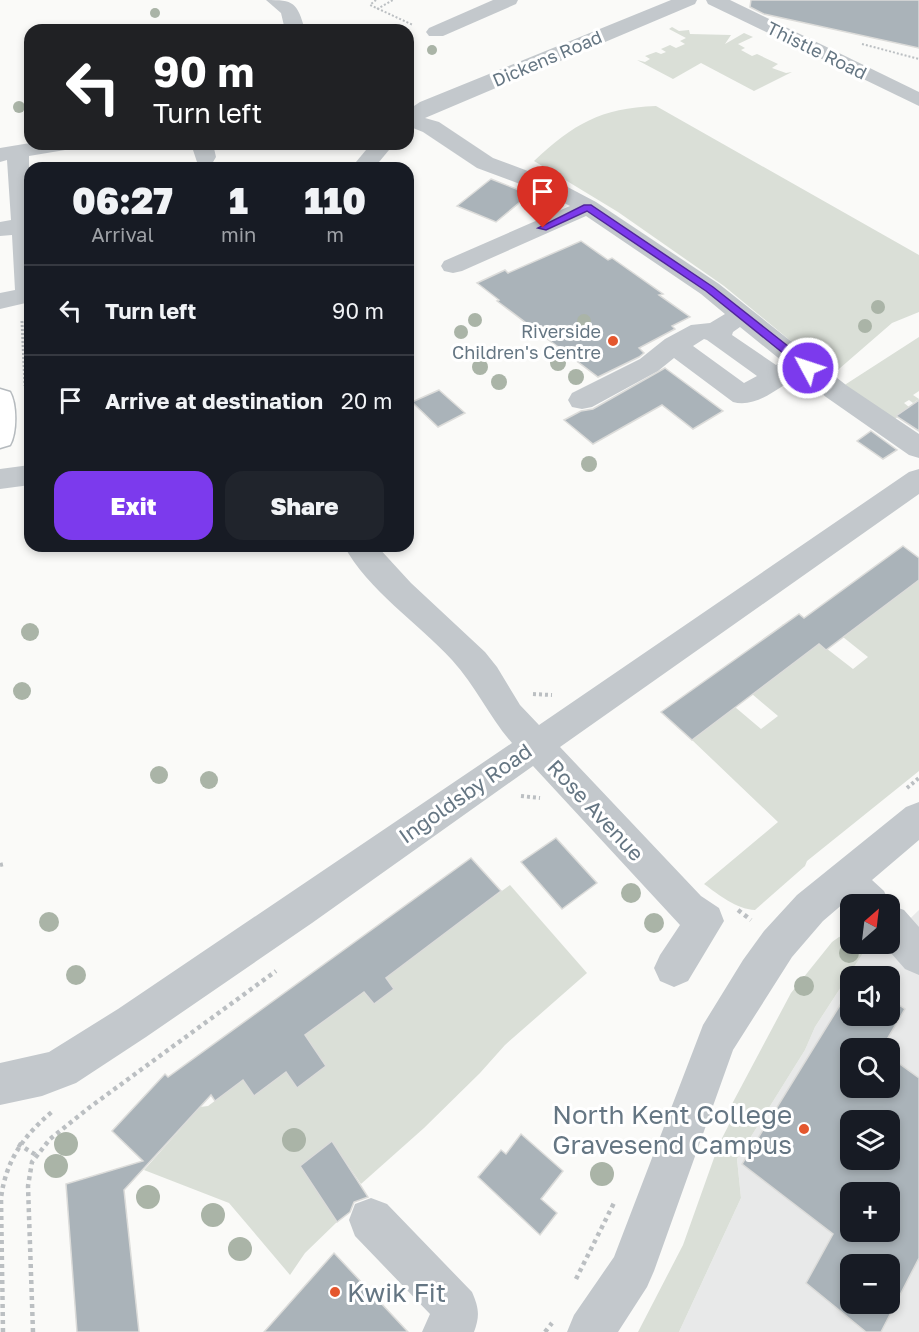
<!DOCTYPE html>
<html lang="en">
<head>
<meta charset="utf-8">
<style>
  :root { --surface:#171b24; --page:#20242c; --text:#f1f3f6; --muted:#9ea1a6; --line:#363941; --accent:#7c3aed }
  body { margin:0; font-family:"Golos Text",sans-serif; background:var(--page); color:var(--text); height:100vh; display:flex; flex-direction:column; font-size:22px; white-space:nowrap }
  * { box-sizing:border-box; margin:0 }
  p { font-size:20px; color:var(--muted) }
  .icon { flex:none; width:33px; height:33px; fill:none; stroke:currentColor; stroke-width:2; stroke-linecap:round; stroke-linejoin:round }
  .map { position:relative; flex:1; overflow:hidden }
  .side { position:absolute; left:24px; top:162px; width:390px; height:390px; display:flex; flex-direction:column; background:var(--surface); border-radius:18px; box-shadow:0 3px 9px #0003 }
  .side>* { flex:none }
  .banner { position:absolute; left:24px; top:24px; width:390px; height:126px; border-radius:18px; box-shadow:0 3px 9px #0003; background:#202124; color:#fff; overflow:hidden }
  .needle { width:39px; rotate:28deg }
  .tools { position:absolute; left:840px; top:894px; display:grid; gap:12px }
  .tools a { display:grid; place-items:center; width:60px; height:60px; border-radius:12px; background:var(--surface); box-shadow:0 3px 9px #0003; font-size:30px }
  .pin { position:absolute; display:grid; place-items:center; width:51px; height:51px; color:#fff; margin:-62px -26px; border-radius:50% 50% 50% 0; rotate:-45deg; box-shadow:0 0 6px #0007 }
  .pin .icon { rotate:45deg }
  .me { position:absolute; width:66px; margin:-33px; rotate:310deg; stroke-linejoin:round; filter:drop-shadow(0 0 4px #0008) }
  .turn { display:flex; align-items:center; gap:21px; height:126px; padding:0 30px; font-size:27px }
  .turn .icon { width:78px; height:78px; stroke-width:2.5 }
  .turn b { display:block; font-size:42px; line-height:51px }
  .eta { display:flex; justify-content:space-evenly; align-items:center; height:102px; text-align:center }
  .eta b { font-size:36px; font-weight:800; line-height:42px }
  .action { display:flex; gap:12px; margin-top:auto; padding:12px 30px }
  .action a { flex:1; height:69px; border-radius:18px; background:var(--accent); color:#fff; font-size:24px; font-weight:800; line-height:69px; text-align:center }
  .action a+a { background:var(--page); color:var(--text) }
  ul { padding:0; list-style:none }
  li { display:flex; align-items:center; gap:18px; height:90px; padding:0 30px; border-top:2px solid var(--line) }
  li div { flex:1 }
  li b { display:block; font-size:22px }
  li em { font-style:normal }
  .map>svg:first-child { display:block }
</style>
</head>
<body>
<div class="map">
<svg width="919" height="1332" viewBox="0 0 919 1332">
  <rect width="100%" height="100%" fill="#fafaf8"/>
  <path fill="#e8e9e9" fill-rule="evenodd" d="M919 910V1332H679L741 1198 737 1159 805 1050 815 1027 869 944H890V934H894ZM850 976H890V1016H850ZM850 1048H890V1088H850ZM850 1120H890V1160H850ZM850 1192H890V1232H850ZM850 1264H890V1304H850Z"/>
  <g fill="#dadfd7">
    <polygon points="672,27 679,31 689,30 690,34 731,35 725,44 744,33 753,37 738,44 745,48 741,50 752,56 757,54 778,64 772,68 786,73 792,72 754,91 701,63 673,79 637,60 645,62 650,59 645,56 656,52 661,54 666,52 661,49 670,45 676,48 685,44 680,41 686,38 669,29"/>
    <path d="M656 106 919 255V312L892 323 832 375 724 286 618 212 534 161C574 124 600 108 656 106Z"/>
    <polygon points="919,337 919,391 913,395 919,399 913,403 909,400 904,403 909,407 894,420 843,386"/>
    <path d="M919 580V771L807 861 805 866 755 910C736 909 719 895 704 884L778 822 692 740 735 707 761 729 778 716 752 694 812 649 782 624 791 626 795 624 853 669 868 657 843 637Z"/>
    <polygon points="510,885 587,973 505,1045 480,1073 424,1128 361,1184 332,1142 300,1166 337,1222 305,1253 290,1275 229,1203 144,1170 200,1107 208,1106 243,1080 254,1096 286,1072 297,1088 326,1066 305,1035 364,992 374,1004 394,989 385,976"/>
    <polygon points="850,934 850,944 869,944 815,1027 805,1050 737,1159 741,1198 679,1332 638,1332 683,1245 719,1144 737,1109 732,1104 791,993 832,942 839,937"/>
  </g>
  <g fill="#aab3b9" stroke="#dcdcda" stroke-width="1.5" fill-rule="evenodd">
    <polygon points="751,0 919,0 919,48 764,14 750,7"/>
    <polygon points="491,179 524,192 519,196 525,198 496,222 457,206"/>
    <polygon points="581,241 608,260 612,258 663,294 659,295 690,317 672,326 675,329 639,348 644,353 639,357 598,377 497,301 499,300 477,283 505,270 508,273"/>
    <polygon points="665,368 723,411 693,429 662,405 593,444 564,420 581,411 593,409"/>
    <polygon points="439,390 465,413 438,427 412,402"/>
    <polygon points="919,400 919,431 896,416"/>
    <polygon points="871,431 897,450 883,459 857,441"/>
    <polygon points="903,546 919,558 919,580 826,650 819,644 692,740 661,712 799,614 804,618"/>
    <polygon points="556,838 597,883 562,909 521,862"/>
    <polygon points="471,858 501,891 386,978 394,989 374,1004 364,992 305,1035 326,1066 297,1088 286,1072 254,1096 243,1080 215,1101 211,1095 124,1190 139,1332 77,1332 66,1184 143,1161 112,1131 165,1074 168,1077"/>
    <path d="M850 989V1016H890V999L905 1009 882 1048H850V1088H890V1057L919 1078V1258L881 1332H866L806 1283 833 1234 742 1164ZM850 1120H890V1160H850ZM850 1192H890V1232H850ZM850 1264H890V1304H850Z"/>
    <polygon points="521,1134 563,1171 541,1199 557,1213 540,1235 478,1177 501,1150 506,1154"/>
    <polygon points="332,1141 368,1197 354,1202 350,1212 337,1222 300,1166"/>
    <polygon points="334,1253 408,1332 264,1332"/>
  </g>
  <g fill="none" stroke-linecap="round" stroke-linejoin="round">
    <defs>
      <path id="major" d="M0 389 10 392C17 404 17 433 10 445L0 448Z"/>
    </defs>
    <use href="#major" stroke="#b5babe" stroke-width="3"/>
    <g stroke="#bbbfc2" stroke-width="2" stroke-dasharray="2 2" stroke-linecap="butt">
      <polyline points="376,0 370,5 413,25"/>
      <polyline points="377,9 393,0"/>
      <polyline points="862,44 919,59"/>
    </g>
    <polyline stroke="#bbbfc2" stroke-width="3" stroke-dasharray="2 2" stroke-linecap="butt" points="22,321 25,386"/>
    <g stroke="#bbbfc2" stroke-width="4" stroke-dasharray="3 3" stroke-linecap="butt">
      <polyline points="533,694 552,695"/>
      <polyline points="907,788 919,778"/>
      <polyline points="521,796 540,798"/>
      <polyline points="0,865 4,864"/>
    </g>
    <g stroke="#bbbfc2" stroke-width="4.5" stroke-dasharray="4 4" stroke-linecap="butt">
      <polyline points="738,910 751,920"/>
      <polyline points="18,1144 36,1155"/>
      <polyline points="576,1279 614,1203"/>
      <path d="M3 1332 1 1198C6 1160 24 1135 53 1111"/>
      <polyline points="33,1332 28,1186 32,1162 50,1139 90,1107 276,971"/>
      <polyline points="545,1332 552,1323"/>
    </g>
    <g fill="#c3c8cc" fill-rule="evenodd">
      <path d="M266 0C294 0 297 2 305 30H285L281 13Z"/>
      <polygon points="493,0 518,0 516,4 443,36 429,36 426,32 429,28"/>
      <path d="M671 0H697L695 4 425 118 439 122 493 158 560 183 596 202 719 284 846 385 919 434V458L909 455 826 397 799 375C781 386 756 409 733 402L674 358 658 371 592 407 582 409 572 407 568 400 572 393 640 359 665 339 691 325 710 323 725 314 701 294 586 216 462 271 453 273 444 271 441 266 444 261 570 206 544 193 477 168 423 132 408 126V110L420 102ZM740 327 782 361 776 365 732 335 733 332ZM704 339 707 340 757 376 744 383 693 346Z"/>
      <polygon points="706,0 730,0 919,92 919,106 708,4"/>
      <polygon points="30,143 74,144 71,149 29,156 30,302 0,309 0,293 15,290 12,235 0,236 0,222 11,220 7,160 0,162 0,148"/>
      <polygon points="191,144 213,144 216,157 213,162 205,164 197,162"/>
      <polygon points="371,144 394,144 374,168 351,168"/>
      <polygon points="30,465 30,485 0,489 0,469"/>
      <path d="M919 469V494L560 747 701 896 719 908 724 921 688 981 674 987 660 981 654 968 660 955 680 925 533 766 312 923 146 1037 76 1083 42 1096 0 1105V1063L49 1052 118 1009 512 743C489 717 476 686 452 660 418 623 368 590 344 546H377L411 583 485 652 497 667 520 705 539 725 909 472Z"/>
      <polygon points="919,802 919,840 872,880 884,891 890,904 890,905 904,910 919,927 919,975 905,969 883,944 890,944 890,904 850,904 850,910 844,903 823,921 792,957 733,1050 654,1271 647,1287 618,1332 567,1332 574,1315 614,1257 703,1025 743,960 764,931 797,895 906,807"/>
      <path d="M371 1198 387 1204 472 1292C479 1308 480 1316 474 1332H422L430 1314 355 1236 349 1220 355 1204Z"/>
    </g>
    <use href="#major" fill="#fff" fill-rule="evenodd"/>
  </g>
  <g fill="#aab4a7">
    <circle cx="155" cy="13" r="5"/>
    <circle cx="432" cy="50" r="5"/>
    <circle cx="19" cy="107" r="6"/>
    <circle cx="878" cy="307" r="7"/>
    <circle cx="475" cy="320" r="7"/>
    <circle cx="584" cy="321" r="7"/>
    <circle cx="865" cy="326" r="7"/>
    <circle cx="461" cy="332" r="7"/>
    <circle cx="558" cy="363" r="8"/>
    <circle cx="480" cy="367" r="8"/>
    <circle cx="576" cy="377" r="8"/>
    <circle cx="499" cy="382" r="8"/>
    <circle cx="589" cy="464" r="8"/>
    <circle cx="30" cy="632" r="9"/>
    <circle cx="22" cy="691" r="9"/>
    <circle cx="159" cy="775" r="9"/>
    <circle cx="209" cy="780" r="9"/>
    <circle cx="631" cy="893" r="10"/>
    <circle cx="49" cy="922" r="10"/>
    <circle cx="654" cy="923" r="10"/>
    <circle cx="849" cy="953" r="10"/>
    <circle cx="76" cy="975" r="10"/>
    <circle cx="804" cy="986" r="10"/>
    <circle cx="294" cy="1140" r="12"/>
    <circle cx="66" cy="1144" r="12"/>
    <circle cx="56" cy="1166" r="12"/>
    <circle cx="602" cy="1174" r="12"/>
    <circle cx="148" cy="1197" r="12"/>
    <circle cx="213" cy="1215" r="12"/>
    <circle cx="240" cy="1249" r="12"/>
  </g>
  <polygon fill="#7c3aed" stroke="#51269a" stroke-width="1.5" points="584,205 591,205 713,287 812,365 812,370 804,370 706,291 587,211 546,230 538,228"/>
  <g fill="#e4572e" stroke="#fff" stroke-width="2">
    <circle cx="613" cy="341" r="6"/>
    <circle cx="804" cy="1129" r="6"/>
    <circle cx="335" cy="1292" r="6"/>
  </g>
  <g text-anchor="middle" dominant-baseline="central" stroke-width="6" stroke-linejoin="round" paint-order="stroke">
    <g font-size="18" fill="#657683" stroke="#fff">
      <text transform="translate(817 50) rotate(26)">Thistle Road</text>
      <text transform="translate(547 58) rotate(-23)">Dickens Road</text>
    </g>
    <g font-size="18" fill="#657683" stroke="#fff" text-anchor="end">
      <text x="601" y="331">Riverside<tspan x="601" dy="21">Children's Centre</tspan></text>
    </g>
    <g font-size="21" fill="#657683" stroke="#fff">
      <text transform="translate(465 793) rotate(-35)">Ingoldsby Road</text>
      <text transform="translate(596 810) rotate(47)">Rose Avenue</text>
    </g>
    <g font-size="26" fill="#657683" stroke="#fff" text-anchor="end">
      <text x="792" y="1114">North Kent College<tspan x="792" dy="30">Gravesend Campus</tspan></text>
      <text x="347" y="1292" text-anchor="start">Kwik Fit</text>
    </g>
  </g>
</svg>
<div class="tools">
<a><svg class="needle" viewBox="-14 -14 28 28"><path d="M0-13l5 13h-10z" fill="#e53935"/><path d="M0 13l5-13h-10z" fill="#9ea1a6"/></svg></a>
<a><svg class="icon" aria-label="sound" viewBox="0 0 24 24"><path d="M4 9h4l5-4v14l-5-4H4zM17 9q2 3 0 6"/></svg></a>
<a><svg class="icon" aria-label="search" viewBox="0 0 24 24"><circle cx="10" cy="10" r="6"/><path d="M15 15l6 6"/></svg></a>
<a><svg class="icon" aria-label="layers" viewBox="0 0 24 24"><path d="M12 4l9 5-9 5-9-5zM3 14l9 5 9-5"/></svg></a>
<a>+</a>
<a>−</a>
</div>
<div class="pin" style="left:543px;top:228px;background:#d93025"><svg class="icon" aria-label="arrive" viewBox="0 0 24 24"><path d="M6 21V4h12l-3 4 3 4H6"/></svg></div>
<svg class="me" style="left:808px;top:368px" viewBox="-20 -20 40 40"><circle r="17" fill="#7c3aed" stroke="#fff" stroke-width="3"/><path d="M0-11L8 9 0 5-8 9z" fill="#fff"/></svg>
<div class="banner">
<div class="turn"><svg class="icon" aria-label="left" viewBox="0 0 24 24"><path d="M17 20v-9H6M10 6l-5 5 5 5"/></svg><div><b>90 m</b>Turn left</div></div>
</div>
<section class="side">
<div class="eta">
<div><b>06:27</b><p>Arrival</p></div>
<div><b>1</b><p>min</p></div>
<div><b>110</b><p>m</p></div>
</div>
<ul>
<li><svg class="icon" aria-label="left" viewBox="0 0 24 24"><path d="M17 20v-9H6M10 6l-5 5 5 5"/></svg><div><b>Turn left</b></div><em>90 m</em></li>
<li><svg class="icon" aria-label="arrive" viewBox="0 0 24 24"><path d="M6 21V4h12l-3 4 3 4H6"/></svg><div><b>Arrive at destination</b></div><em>20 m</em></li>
</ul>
<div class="action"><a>Exit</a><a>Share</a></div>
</section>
</div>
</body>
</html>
